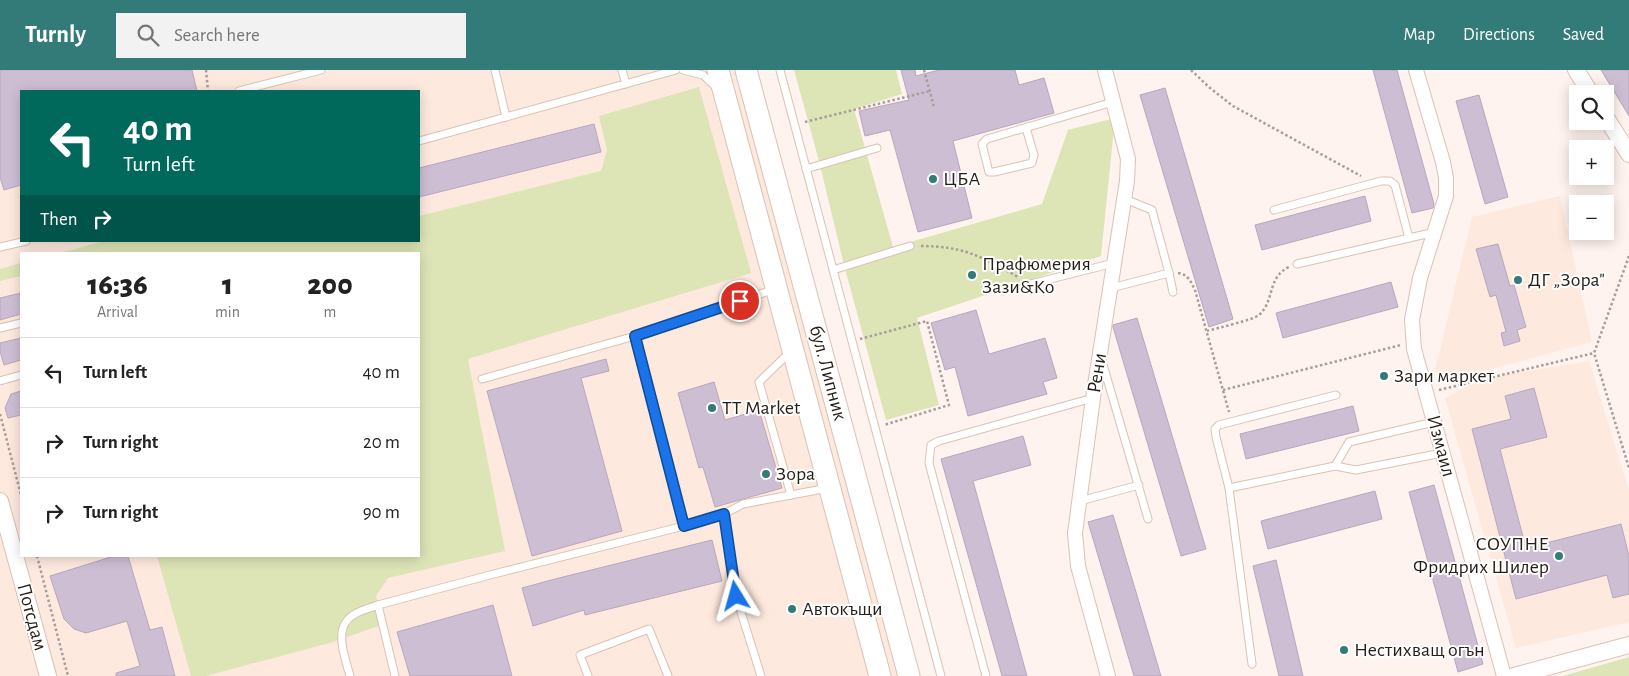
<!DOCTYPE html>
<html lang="en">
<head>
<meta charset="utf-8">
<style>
  :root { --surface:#fff; --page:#f2f2f2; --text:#222; --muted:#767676; --line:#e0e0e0; --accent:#337b79 }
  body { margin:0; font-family:"Alegreya Sans",sans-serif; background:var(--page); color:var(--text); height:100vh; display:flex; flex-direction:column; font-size:19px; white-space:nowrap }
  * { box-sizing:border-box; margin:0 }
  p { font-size:16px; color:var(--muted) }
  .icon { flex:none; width:28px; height:28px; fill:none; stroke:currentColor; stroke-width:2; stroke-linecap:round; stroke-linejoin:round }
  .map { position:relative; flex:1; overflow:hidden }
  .panel { position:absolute; left:20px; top:182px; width:400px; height:305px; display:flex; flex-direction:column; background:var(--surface); border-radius:0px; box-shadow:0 2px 12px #0003 }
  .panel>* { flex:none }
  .hud { position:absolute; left:20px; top:20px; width:400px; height:152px; border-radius:0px; box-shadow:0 2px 12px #0003; background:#00695c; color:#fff; overflow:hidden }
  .controls { position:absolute; left:1569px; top:15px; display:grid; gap:10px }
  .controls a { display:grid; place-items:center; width:45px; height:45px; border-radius:0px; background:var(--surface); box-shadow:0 2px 12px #0003; font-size:25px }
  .pin { position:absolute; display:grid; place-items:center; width:42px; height:42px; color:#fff; margin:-21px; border:2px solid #fff; border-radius:50%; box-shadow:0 1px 5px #0007 }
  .me { position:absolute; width:55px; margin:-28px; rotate:352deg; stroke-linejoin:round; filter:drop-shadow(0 0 4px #0008) }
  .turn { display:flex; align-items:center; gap:18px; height:105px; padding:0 20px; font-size:22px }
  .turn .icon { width:65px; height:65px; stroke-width:2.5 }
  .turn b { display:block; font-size:35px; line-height:42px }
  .then { display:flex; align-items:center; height:48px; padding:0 20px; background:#0003; gap:10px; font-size:19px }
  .eta { display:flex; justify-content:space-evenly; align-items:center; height:85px; text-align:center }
  .eta b { font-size:30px; font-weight:800; line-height:35px }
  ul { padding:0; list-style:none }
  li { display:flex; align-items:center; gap:15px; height:70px; padding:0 20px; border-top:1px solid var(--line) }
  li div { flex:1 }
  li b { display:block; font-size:19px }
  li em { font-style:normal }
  header { display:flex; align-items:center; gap:30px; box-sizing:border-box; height:70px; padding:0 25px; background:var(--accent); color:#fff }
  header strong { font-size:24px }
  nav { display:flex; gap:28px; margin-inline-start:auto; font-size:18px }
  .search { width:350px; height:45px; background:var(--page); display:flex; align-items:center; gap:12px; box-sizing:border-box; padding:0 18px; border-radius:0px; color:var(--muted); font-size:19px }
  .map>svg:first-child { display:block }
</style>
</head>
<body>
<header>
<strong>Turnly</strong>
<div class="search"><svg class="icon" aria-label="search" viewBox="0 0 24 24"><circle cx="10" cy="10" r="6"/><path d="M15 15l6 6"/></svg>Search here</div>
<nav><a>Map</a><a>Directions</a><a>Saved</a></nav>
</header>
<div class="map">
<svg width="1629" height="606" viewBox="0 0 1629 606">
  <rect width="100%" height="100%" fill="#fef3ee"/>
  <g fill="#fee9de" fill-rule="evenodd">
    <path d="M0 0H734L898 606H0ZM21 21H419V171H21ZM21 184H419V486H21Z"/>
    <polygon points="1560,126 1592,272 1440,313 1435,300 1472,147"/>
    <polygon points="1589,291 1629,420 1629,552 1516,578 1445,328 1482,309"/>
  </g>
  <g fill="#dde4b6">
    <polygon points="794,0 896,0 902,24 854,39 893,177 1042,134 1068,60 1115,48 1101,186 917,248 939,335 886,350 844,195 819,91"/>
    <polygon points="699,17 751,203 468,289 505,481 388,508 376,526 384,554 333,572 206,606 191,606 157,486 419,486 419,184 57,184 104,171 419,171 419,146 601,101 607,80 599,46"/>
    <polygon points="21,193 21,206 0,211 0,199"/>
    <polygon points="1629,587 1629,606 1563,606"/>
  </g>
  <g fill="#cebed4" stroke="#b7a7bd">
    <polygon points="0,0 192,0 197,21 21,21 21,115 4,120 0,107"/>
    <polygon points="901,0 915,0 916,6 939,0 1015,0 1019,15 1044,8 1054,43 953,71 972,148 918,162 890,60 865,66 859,41 909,30"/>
    <polygon points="1373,0 1397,0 1434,134 1433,138 1412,143"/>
    <polygon points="1601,0 1629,0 1629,46"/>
    <polygon points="1165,18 1233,249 1209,257 1140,25"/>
    <polygon points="1479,25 1508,127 1485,134 1456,31"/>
    <polygon points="594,54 601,82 419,127 419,98"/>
    <polygon points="1365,126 1371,151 1262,180 1255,155"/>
    <polygon points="1498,174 1510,216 1514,215 1526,257 1517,260 1520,271 1504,276 1501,263 1506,262 1496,225 1490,227 1476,179"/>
    <polygon points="1391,212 1398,237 1283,268 1276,243"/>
    <polygon points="21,223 21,244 0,250 0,228"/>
    <polygon points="976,240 989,284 1045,268 1057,308 1043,312 1047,324 968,346 955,297 945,300 931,253"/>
    <polygon points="1137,248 1206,479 1181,486 1113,257 1113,255"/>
    <polygon points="21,268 21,290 4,295 0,281 0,273"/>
    <polygon points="606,289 609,301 581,308 622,461 532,486 487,321"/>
    <polygon points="714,312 725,350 759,340 782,418 715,437 703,397 699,398 678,323"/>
    <polygon points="1534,318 1547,367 1500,379 1526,478 1621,454 1629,486 1629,524 1613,528 1607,505 1516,529 1472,359 1511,349 1505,326"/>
    <polygon points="21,321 21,345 8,348 5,338 11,324"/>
    <polygon points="1353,336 1359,361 1246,389 1240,364"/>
    <polygon points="1023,366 1031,395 973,411 1027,606 1002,606 941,389"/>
    <polygon points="1434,415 1483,594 1458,602 1409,422"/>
    <polygon points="1375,421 1382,449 1268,479 1261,451"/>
    <polygon points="1113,445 1161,606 1134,606 1088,452"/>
    <polygon points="712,470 722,511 585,545 584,540 533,556 522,518 555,509"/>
    <polygon points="114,486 128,486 150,560 162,557 175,606 116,606 116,603 140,596 127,551 86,563 74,559 64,549 50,506"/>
    <polygon points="1276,490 1303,606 1279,606 1253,496"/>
    <polygon points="493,535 512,606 410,606 397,562"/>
  </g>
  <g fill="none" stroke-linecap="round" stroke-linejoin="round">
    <defs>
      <g id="service">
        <polyline points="495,0 506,47"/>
        <polyline points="622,0 626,14"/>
        <polyline points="683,0 703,5 717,18"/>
        <polyline points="780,0 941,606"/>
        <polyline points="239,21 321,0"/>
        <polyline points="1026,58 1034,85 1032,93 994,102 989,102 982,74 987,69 1113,32"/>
        <polyline points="419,71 676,0"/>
        <polyline points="806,99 877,78"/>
        <polyline points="1274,140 1381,111 1390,111 1395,115 1409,168"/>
        <polyline points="0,177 26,171"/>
        <polyline points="1297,194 1435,162"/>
        <polyline points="833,200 910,176"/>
        <polyline points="1169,203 1173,222"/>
        <polyline points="1111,218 1169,203 1152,140 1125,129"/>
        <polyline points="1003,221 1114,193"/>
        <polyline points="0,258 21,253"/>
        <polyline points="635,266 684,456"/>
        <polyline points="790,282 759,312 791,425"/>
        <polyline points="1102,291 1148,449"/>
        <polyline points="482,309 635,266 775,219"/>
        <polyline points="0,311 21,305"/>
        <polyline points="1335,396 1349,372 1434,352"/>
        <polyline points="1229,418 1216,367 1215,359 1219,355 1336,325"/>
        <polyline points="1080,431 1139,415"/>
        <polyline points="724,444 736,526 761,606"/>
        <polyline points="1252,594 1229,418 1335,396 1356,400 1442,383"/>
        <path d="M350 606C346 591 336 565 346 552 352 542 368 539 378 535"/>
        <polyline points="395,606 378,535 490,505 684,456 724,444 743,434 828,418"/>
        <polyline points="588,606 580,585 649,559 668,606"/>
        <polyline points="986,606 929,393 931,375 939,371 1093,328"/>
      </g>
      <g id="minor">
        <polyline points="1105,0 1128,89 1127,111 1093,328 1075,463 1078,496 1108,606"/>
        <polyline points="1416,0 1443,92 1446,108 1446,126 1420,208 1412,250 1414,279 1504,606"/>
      </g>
      <g id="tertiary">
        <polyline points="1576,0 1591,24"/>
        <polyline points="1605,46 1629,84"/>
        <polyline points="0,431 48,606"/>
        <polyline points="1514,606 1629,575"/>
      </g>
      <g id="primary">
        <polyline points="718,0 880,606"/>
        <polyline points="746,0 909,606"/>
      </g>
    </defs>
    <use href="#service" stroke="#dbc1b3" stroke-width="9"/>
    <use href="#minor" stroke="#dbc1b3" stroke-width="16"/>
    <use href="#tertiary" stroke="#dbc1b3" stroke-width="18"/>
    <use href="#primary" stroke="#dbc1b3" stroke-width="23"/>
    <g stroke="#a89d98" stroke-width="2.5" stroke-dasharray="2.5 2.5" stroke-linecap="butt">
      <polyline points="206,0 208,21"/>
      <polyline points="924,0 934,37"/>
      <polyline points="1191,0 1210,18 1233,36 1361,106"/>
      <polyline points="805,52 930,21"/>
      <path d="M921 176C963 176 983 187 1018 207"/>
      <polyline points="1629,186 1594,283 1629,398"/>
      <path d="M1178 203C1188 204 1191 212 1195 220L1229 342"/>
      <path d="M1207 261C1217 258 1253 250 1259 245 1275 231 1267 207 1289 197"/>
      <polyline points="860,269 927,251 949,335 884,355"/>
      <polyline points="1223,320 1401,275"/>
      <polyline points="1439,320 1594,283"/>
      <polyline points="0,344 21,425"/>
      <polyline points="37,486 68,606"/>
    </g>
    <use href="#service" stroke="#fff" stroke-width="7"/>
    <use href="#minor" stroke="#fff" stroke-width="14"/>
    <use href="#tertiary" stroke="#fff" stroke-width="16"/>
    <use href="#primary" stroke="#fff" stroke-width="21"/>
  </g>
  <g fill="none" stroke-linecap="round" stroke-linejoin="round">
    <defs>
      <polyline id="route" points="736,526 724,444 684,456 635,266 740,231"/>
    </defs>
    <use href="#route" stroke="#114b97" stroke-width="12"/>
    <use href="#route" stroke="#1a73e8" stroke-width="9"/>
  </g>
  <g fill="#337b79" stroke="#fff" stroke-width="2">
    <circle cx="933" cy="109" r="5"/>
    <circle cx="972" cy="205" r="5"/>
    <circle cx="1518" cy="210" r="5"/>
    <circle cx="1384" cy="306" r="5"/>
    <circle cx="712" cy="338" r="5"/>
    <circle cx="766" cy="404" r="5"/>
    <circle cx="1559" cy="486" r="5"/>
    <circle cx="792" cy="539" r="5"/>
    <circle cx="1344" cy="580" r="5"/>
  </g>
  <g text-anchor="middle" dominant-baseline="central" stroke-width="4" stroke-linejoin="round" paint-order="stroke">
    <g font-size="20" fill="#271e18" stroke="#fff" text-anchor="start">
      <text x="943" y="109">ЦБА</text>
      <text x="982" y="194">Прафюмерия<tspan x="982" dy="23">Зази&amp;Ко</tspan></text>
      <text x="1528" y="210">ДГ „Зора"</text>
      <text x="1394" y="306">Зари маркет</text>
      <text x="722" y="338">TT Market</text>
      <text x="776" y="404">Зора</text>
      <text x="1549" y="474" text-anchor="end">СОУПНЕ<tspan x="1549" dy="23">Фридрих Шилер</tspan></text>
      <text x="802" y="539">Автокъщи</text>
      <text x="1354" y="580">Нестихващ огън</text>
    </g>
    <g font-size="20" fill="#271e18" stroke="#fff">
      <text transform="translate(828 303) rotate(75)">бул. Липник</text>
      <text transform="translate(1097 303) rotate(-81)">Рени</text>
      <text transform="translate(1441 376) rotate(75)">Измаил</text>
      <text transform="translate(32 547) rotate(75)">Потсдам</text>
    </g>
  </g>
</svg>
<div class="controls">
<a><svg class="icon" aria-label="search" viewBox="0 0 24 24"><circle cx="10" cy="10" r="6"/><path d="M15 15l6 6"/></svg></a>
<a>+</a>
<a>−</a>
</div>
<div class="pin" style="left:740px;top:231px;background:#d93025"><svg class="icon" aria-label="arrive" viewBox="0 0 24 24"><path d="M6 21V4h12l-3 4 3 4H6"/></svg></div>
<svg class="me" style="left:736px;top:526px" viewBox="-20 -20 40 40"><path d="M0-17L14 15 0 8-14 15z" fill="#1a73e8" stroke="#fff" stroke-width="4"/></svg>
<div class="hud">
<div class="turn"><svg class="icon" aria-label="left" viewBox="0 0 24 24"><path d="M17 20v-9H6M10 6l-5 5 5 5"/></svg><div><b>40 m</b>Turn left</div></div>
<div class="then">Then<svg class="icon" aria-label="right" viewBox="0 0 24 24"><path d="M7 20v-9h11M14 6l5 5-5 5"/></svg></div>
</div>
<section class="panel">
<div class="eta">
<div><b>16:36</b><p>Arrival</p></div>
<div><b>1</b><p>min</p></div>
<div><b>200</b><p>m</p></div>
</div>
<ul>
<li><svg class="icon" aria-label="left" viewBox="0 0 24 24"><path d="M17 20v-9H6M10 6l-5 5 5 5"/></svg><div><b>Turn left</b></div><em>40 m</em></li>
<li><svg class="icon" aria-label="right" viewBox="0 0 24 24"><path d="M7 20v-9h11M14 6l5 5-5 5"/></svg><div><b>Turn right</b></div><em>20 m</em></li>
<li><svg class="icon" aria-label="right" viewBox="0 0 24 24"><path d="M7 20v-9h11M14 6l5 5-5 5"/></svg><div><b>Turn right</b></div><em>90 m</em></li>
</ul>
</section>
</div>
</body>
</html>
